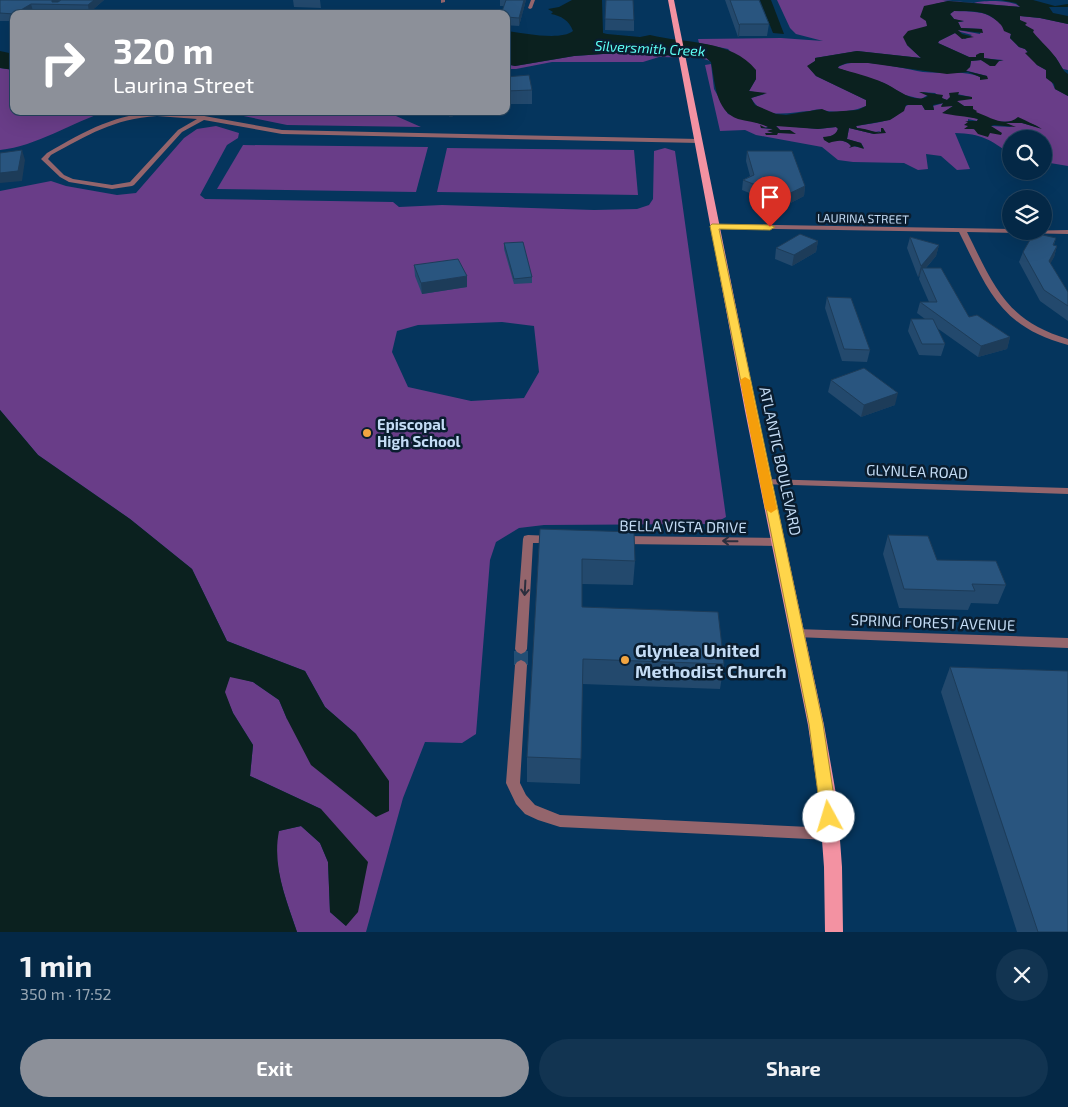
<!DOCTYPE html>
<html lang="en">
<head>
<meta charset="utf-8">
<style>
  :root { --surface:#042846; --page:#123451; --text:#f1f3f6; --muted:#97a6b3; --line:#25445f; --accent:#8c9099 }
  body { margin:0; font-family:"Exo 2",sans-serif; background:var(--page); color:var(--text); height:100vh; display:flex; flex-direction:column; font-size:19px; white-space:nowrap }
  * { box-sizing:border-box; margin:0 }
  p { font-size:16px; color:var(--muted) }
  .icon { flex:none; width:28px; height:28px; fill:none; stroke:currentColor; stroke-width:2; stroke-linecap:round; stroke-linejoin:round }
  .map { position:relative; height:932px; overflow:hidden }
  .sheet { display:flex; flex-direction:column; background:var(--surface); flex:1 }
  .sheet>* { flex:none }
  .hud { position:absolute; left:10px; top:10px; width:500px; height:105px; border-radius:10px; box-shadow:0 5px 20px #0002,0 0 0 1px var(--line); background:#8c9099; color:#fff; overflow:hidden }
  .fabs { position:absolute; left:1002px; top:130px; display:grid; gap:10px }
  .fabs a { display:grid; place-items:center; width:50px; height:50px; border-radius:50%; background:var(--surface); box-shadow:0 5px 20px #0002,0 0 0 1px var(--line); font-size:25px }
  .pin { position:absolute; display:grid; place-items:center; width:42px; height:42px; color:#fff; margin:-51px -21px; border-radius:50% 50% 50% 0; rotate:-45deg; box-shadow:0 0 5px #0007 }
  .pin .icon { rotate:45deg }
  .me { position:absolute; width:55px; margin:-28px; rotate:354deg; stroke-linejoin:round; filter:drop-shadow(0 0 4px #0008) }
  .turn { display:flex; align-items:center; gap:18px; height:105px; padding:0 20px; font-size:22px }
  .turn .icon { width:65px; height:65px; stroke-width:2.5 }
  .turn b { display:block; font-size:35px; line-height:42px }
  .round { display:grid; place-items:center; flex:none; width:52px; height:52px; border-radius:26px; background:var(--page) }
  .head { display:flex; align-items:center; justify-content:space-between; height:85px; padding:0 20px }
  h1 { font-size:30px; font-weight:700; line-height:38px }
  .action { display:flex; gap:10px; margin-top:auto; padding:10px 20px }
  .action a { flex:1; height:58px; border-radius:30px; background:var(--accent); color:#fff; font-size:20px; font-weight:700; line-height:58px; text-align:center }
  .action a+a { background:var(--page); color:var(--text) }
  .map>svg:first-child { display:block }
</style>
</head>
<body>
<div class="map">
<svg width="1068" height="932" viewBox="0 0 1068 932">
  <rect width="100%" height="100%" fill="#05355d"/>
  <g fill="#693d88" fill-rule="evenodd">
    <path d="M777 0H942L974 3C984 0 1012 0 1021 7L948 1 935 4 926 21 928 26 917 30 907 45 921 58 857 51 815 58V61L808 66 816 76 866 100V106C853 112 834 113 822 110 819 109 813 110 810 111 789 112 764 121 751 98L765 94 749 91 756 79 728 49 699 43 698 39 781 38 823 41 796 34 790 28Z"/>
    <path d="M954 11C985 12 989 11 1011 34L1010 38 1019 47 1025 49 1037 65 1046 70 1055 89 1068 96V166L1044 162V139H1011V155C990 139 982 134 955 133L970 169 957 170 941 156 926 154 928 169 918 170 904 163 853 162 838 160 822 147 756 135 745 130 720 131 705 65 711 64 714 89 728 114 765 125 769 127 761 128 772 129 773 130 768 132 773 131 774 133 793 132 780 130 775 125 818 129 836 127 838 128 837 133 831 136C838 141 847 140 851 146L864 148 861 143 847 139 849 128 874 134 881 131 875 132 857 128 856 126C866 124 878 123 888 120 904 115 900 100 922 105L925 110H934L933 106 944 103 941 106H953L943 113 965 115 978 119 977 121 968 119V126L972 129 1001 133 990 126 1013 127 1004 124 1006 123H1022L1040 128C1020 116 1009 125 990 120 981 117 965 106 956 101L971 97 957 94 959 92 947 100 941 98 935 93 921 92 928 95 921 99 905 95 884 83 837 68C853 55 903 69 923 72 943 74 962 70 980 77V79L987 76 964 70 970 67 971 61 981 60C993 66 992 63 1003 60L969 57 938 43 939 41 955 33 965 39 972 35 957 31 958 30 980 34 982 29 961 28 958 22H964L954 19 950 14Z"/>
    <polygon points="1020,16 1040,18 1068,24 1068,70 1063,69 1056,58 1020,20"/>
    <polygon points="619,51 649,55 704,56 710,61 701,58 659,57 643,62 552,62 516,69 506,69 506,64 515,66 574,56 617,53"/>
    <path d="M0 68 14 70V111H107C71 123 37 146 0 150Z"/>
    <polygon points="219,111 394,111 396,116 421,127 287,125"/>
    <path d="M216 126 239 133 238 138 227 145 200 195 205 199 393 202 399 207 442 205 594 210 637 209 649 205 653 199 654 151 665 148 675 151 726 517 713 524 544 525 519 528 496 542 490 560 476 734 462 743 425 742 403 798 366 932H297C286 899 272 867 278 831L301 826 320 843 328 862 330 912 346 926 321 809 250 776 253 745 233 713 224 692 230 676 253 682 279 700 287 719 356 734 325 707 305 671 227 641 192 569 130 519 38 455 0 410V191L51 181 66 186 117 195 136 193 184 138 197 129ZM502 322 534 326 539 372 524 398 471 401 408 387 392 352 397 331 418 325Z"/>
    <polygon points="243,145 428,147 416,192 217,189"/>
    <polygon points="447,148 634,150 638,195 437,192"/>
  </g>
  <g fill="#0b211f">
    <path d="M572 0H602L603 33 607 34 640 37 650 35C686 44 731 39 756 70V79L749 91 767 93 751 98 755 105 776 114 786 115 822 109 829 112 858 110 866 106V100L816 76 807 66 815 61V58L857 51 921 58 907 45 903 37 908 31 927 26 926 21 920 17 924 6 948 1 1020 7 1016 3 1001 0H1033L1055 6 1068 4V7H1049L1053 13 1068 16V24L1040 18 1020 16V20L1027 23 1025 25 1034 30 1033 32C1041 42 1052 51 1058 61 1061 66 1063 71 1068 74V96L1055 89 1054 84 1046 78V70L1037 65 1025 53 1028 52 1025 49 1019 47 1010 38 1011 34 1004 31C1002 25 1001 25 997 21 986 10 970 11 954 11L950 14 954 19 964 21 958 22 961 28 982 29 983 33 958 30 962 34 974 37 962 39 955 33 939 41 938 43 969 57H976V55L980 53H984V58L1004 61H999L995 66H990L981 60 971 61 970 67 966 71 987 76 988 79 980 80V77L968 72 947 74 868 63H847L839 66 838 68C853 73 869 76 884 83 896 88 914 105 928 96L919 92H921L943 95 942 98 947 100 950 97 949 93 959 92 958 95 972 97V99L957 101 964 106H973V109L977 111 976 112C990 117 1005 128 1018 117 1026 121 1034 124 1042 129L1022 123H1006L1016 127 994 125 991 126 1002 133 1001 135 990 133 988 137 978 134 974 129H964L968 126 964 125 968 122 965 121H977L978 119C965 116 955 116 942 113L953 106 941 107 943 103 933 105 934 110H925L922 105H906L904 111 890 120 856 126 857 128C866 128 873 133 881 132V128H883L886 133 874 134 849 128 847 139 861 143 864 149 855 146 849 148 851 146C846 139 837 140 829 143L824 140 823 137C831 136 835 136 838 129L836 127 818 129 776 126 780 130H790L796 134 778 133 777 135H766L765 133H773L767 131 773 129 761 128 760 125 766 128 768 127C759 122 748 122 738 119 715 111 715 81 711 62L704 56 649 55 619 51 617 53 574 56 515 66 506 64V31C522 33 561 41 573 31 569 20 561 16 551 14L553 12 548 9 559 7Z"/>
    <polygon points="760,0 771,0 784,34 773,33"/>
    <polygon points="0,51 14,54 14,70 0,68"/>
    <path d="M0 410 38 455 130 519 192 569 227 641 305 671 325 707 356 734 389 781V811L376 817 311 765 287 719 279 700 253 682 230 677 225 692 233 713 253 745 250 776 321 809 368 862 358 912 346 926 330 912 328 862 320 843 301 826 279 831C272 866 286 899 297 932H0Z"/>
  </g>
  <g fill="none" stroke-linecap="round" stroke-linejoin="round">
    <polyline stroke="#224e74" stroke-width="11" stroke-dasharray="11 5.5" stroke-linecap="butt" points="521,649 521,652"/>
    <polyline stroke="#224e74" stroke-width="14" stroke-dasharray="14 7" stroke-linecap="butt" points="521,651 521,665"/>
    <g fill="#94656c" fill-rule="evenodd">
      <polygon points="441,0 445,0 445,2 441,3"/>
      <polygon points="531,0 535,0 532,8 530,9 528,8"/>
      <path d="M164 112 193 114 282 130 699 139 702 141 699 143 282 134 204 120 182 132 134 185 132 186 112 189 69 182 60 177 41 159 47 153C87 130 116 113 164 112ZM157 116 197 119 178 130 130 182 112 185 73 179 64 175 48 159 51 155C88 135 113 119 157 116Z"/>
      <path d="M712 224 1011 229V231L1068 230V234L967 232C994 286 1006 321 1068 339V345C1000 327 988 290 959 232L715 228 711 226Z"/>
      <polygon points="528,535 552,536 556,537 557,540 556,543 533,543 527,649 525,652 521,654 517,652 515,649 523,539 524,536"/>
      <polygon points="622,536 778,538 782,539 783,542 782,545 778,546 622,544 618,543 617,540 618,537"/>
      <polygon points="796,629 1068,638 1068,648 796,637 792,636 790,633 792,630"/>
      <polygon points="521,660 525,662 527,665 520,783 526,795 535,805 560,815 830,828 835,830 837,834 835,838 830,840 560,827 538,820 525,814 516,804 506,783 515,665 517,662"/>
    </g>
    <polygon fill="#94656c" fill-rule="evenodd" points="765,479 1068,488 1068,494 761,484 760,482 761,480"/>
    <polygon fill="#f392a2" fill-rule="evenodd" points="668,0 674,0 757,411 824,725 837,800 842,867 843,932 825,932 824,867 819,800 808,725 745,411"/>
  </g>
  <g fill="#23496d">
    <polygon points="0,0 61,0 57,2 104,0 89,13 33,11 14,14 14,21 0,21"/>
    <polygon points="293,0 320,0 321,8 294,7"/>
    <polygon points="500,0 526,0 519,26 506,25 506,14 504,6 500,6"/>
    <polygon points="606,0 634,20 634,31 605,30"/>
    <polygon points="725,0 759,0 769,24 767,36 739,36 738,37"/>
    <polygon points="506,77 532,90 532,104 506,104"/>
    <polygon points="442,111 472,111 450,117"/>
    <polygon points="747,151 805,186 804,196 783,207 742,190 743,180 750,176 746,161"/>
    <polygon points="910,237 939,245 936,256 926,268 969,317 1010,337 1007,349 978,357 937,328 945,344 941,356 919,355 908,331 911,319 925,319 917,313 920,302 929,302 919,279 920,275 918,277 907,248"/>
    <polygon points="1056,238 1054,245 1057,246 1054,257 1050,263 1068,292 1068,321 1040,301 1019,262 1023,252"/>
    <polygon points="818,241 816,252 792,266 775,259 776,248"/>
    <polygon points="504,243 532,277 532,283 514,284 504,249"/>
    <polygon points="414,265 467,287 422,294 415,276"/>
    <polygon points="827,297 870,350 867,362 842,361 825,308"/>
    <polygon points="831,380 895,405 861,417 828,392"/>
    <polygon points="540,529 635,561 633,585 582,584 582,607 724,664 720,689 582,684 580,784 527,782 527,757"/>
    <polygon points="888,535 937,560 1006,585 998,604 971,603 968,610 899,608 883,554"/>
    <polygon points="950,667 1068,932 1017,932 941,692"/>
  </g>
  <g fill="#1d3c59">
    <polygon points="52,0 61,0 54,5 52,5"/>
    <polygon points="94,0 104,0 89,13 88,5"/>
    <polygon points="524,0 526,0 519,26 519,18"/>
    <polygon points="31,4 33,11 29,14 14,14"/>
    <polygon points="740,24 739,36 738,37 739,25"/>
    <polygon points="449,111 472,111 450,117"/>
    <polygon points="22,150 25,160 22,181 0,183 0,173"/>
    <polygon points="805,186 804,196 783,207 784,196"/>
    <polygon points="818,241 816,252 792,266 794,255"/>
    <polygon points="939,245 936,256 923,271 922,268 920,275 918,277 921,266"/>
    <polygon points="1057,246 1054,257 1046,272 1049,261"/>
    <polygon points="467,276 467,287 422,294 421,283"/>
    <polygon points="1010,337 1007,349 978,357 981,346"/>
    <polygon points="898,393 895,405 861,417 864,405"/>
  </g>
  <g fill="#29557f" stroke="#1d3c59">
    <polygon points="0,0 52,0 52,2 58,2 61,0 94,0 88,5 31,4 14,14 0,13"/>
    <polygon points="506,0 524,0 519,18 506,17 506,14 501,14"/>
    <polygon points="606,0 633,0 634,20 605,19"/>
    <polygon points="730,0 759,0 769,24 740,24 739,25"/>
    <polygon points="529,75 532,90 506,91 506,77"/>
    <polygon points="22,150 18,171 0,173 0,153"/>
    <polygon points="747,151 792,151 805,186 784,196 743,180 754,175"/>
    <polygon points="1034,233 1056,238 1053,245 1057,246 1049,261 1068,292 1068,306 1044,290 1023,252"/>
    <polygon points="800,234 818,241 794,255 776,248"/>
    <polygon points="910,237 939,245 921,266"/>
    <polygon points="523,242 532,277 514,279 504,243"/>
    <polygon points="458,259 467,276 421,283 414,265"/>
    <polygon points="922,268 941,268 969,317 977,315 1010,337 981,346 920,302 937,302"/>
    <polygon points="827,297 851,298 870,350 844,349"/>
    <polygon points="911,319 933,319 945,344 922,344"/>
    <polygon points="864,368 898,393 864,405 831,380"/>
    <polygon points="540,529 634,532 635,561 582,559 582,607 718,612 724,664 583,659 581,759 527,757"/>
    <polygon points="888,535 928,536 937,560 996,561 1006,585 972,584 975,591 904,589"/>
    <polygon points="950,667 1068,671 1068,932 1038,932"/>
  </g>
  <defs><path id="oneway-shaft" d="M-6 0H5M1.5-3L5.5 0L1.5 3" fill="none" stroke-width="1.6" stroke-linecap="round" stroke-linejoin="round" transform="scale(1.25)"/></defs>
  <g stroke="#2c2f3e">
    <use href="#oneway-shaft" transform="translate(730 541) rotate(-179)"/>
    <use href="#oneway-shaft" transform="translate(525 588) rotate(93)"/>
  </g>
  <polygon fill="#ffd54a" stroke="#a68a30" points="712,224 770,225 775,227 770,230 719,229 823,724 837,817 835,822 829,824 823,822 821,817 809,724 710,226"/>
  <polygon fill="#f59e0b" points="745,377 750,380 777,509 771,513 765,509 740,380"/>
  <g fill="#f2a541" stroke="#0a1d2f" stroke-width="2">
    <circle cx="367" cy="433" r="5"/>
    <circle cx="625" cy="660" r="5"/>
  </g>
  <g text-anchor="middle" dominant-baseline="central" stroke-width="5" stroke-linejoin="round" paint-order="stroke">
    <g font-size="12" fill="#c4dcf5" stroke="#0a1d2f">
      <text transform="translate(863 218) rotate(1)">LAURINA STREET</text>
    </g>
    <g font-size="14" font-style="italic" fill="#5dfff5" stroke="#0a1d2f">
      <text transform="translate(650 48) rotate(3)">Silversmith Creek</text>
    </g>
    <g font-size="15" font-weight="bold" fill="#c4dcf5" stroke="#0a1d2f" text-anchor="start">
      <text x="377" y="424">Episcopal<tspan x="377" dy="17">High School</tspan></text>
    </g>
    <g font-size="15" fill="#c4dcf5" stroke="#0a1d2f">
      <text transform="translate(781 461) rotate(78)">ATLANTIC BOULEVARD</text>
      <text transform="translate(917 471) rotate(2)">GLYNLEA ROAD</text>
      <text transform="translate(683 526) rotate(1)">BELLA VISTA DRIVE</text>
      <text transform="translate(933 622) rotate(2)">SPRING FOREST AVENUE</text>
    </g>
    <g font-size="18" font-weight="bold" fill="#c4dcf5" stroke="#0a1d2f" text-anchor="start">
      <text x="635" y="650">Glynlea United<tspan x="635" dy="21">Methodist Church</tspan></text>
    </g>
  </g>
</svg>
<div class="fabs">
<a><svg class="icon" aria-label="search" viewBox="0 0 24 24"><circle cx="10" cy="10" r="6"/><path d="M15 15l6 6"/></svg></a>
<a><svg class="icon" aria-label="layers" viewBox="0 0 24 24"><path d="M12 4l9 5-9 5-9-5zM3 14l9 5 9-5"/></svg></a>
</div>
<div class="pin" style="left:770px;top:227px;background:#d93025"><svg class="icon" aria-label="arrive" viewBox="0 0 24 24"><path d="M6 21V4h12l-3 4 3 4H6"/></svg></div>
<svg class="me" style="left:829px;top:817px" viewBox="-20 -20 40 40"><circle r="19" fill="#fff"/><path d="M0-13L10 11 0 6-10 11z" fill="#ffd54a"/></svg>
<div class="hud">
<div class="turn"><svg class="icon" aria-label="right" viewBox="0 0 24 24"><path d="M7 20v-9h11M14 6l5 5-5 5"/></svg><div><b>320 m</b>Laurina Street</div></div>
</div>
</div>
<section class="sheet">
<div class="head"><div><h1>1 min</h1><p>350 m · 17:52</p></div><a class="round"><svg class="icon" aria-label="close" viewBox="0 0 24 24"><path d="M6 6l12 12M18 6L6 18"/></svg></a></div>
<div class="action"><a>Exit</a><a>Share</a></div>
</section>
</body>
</html>
